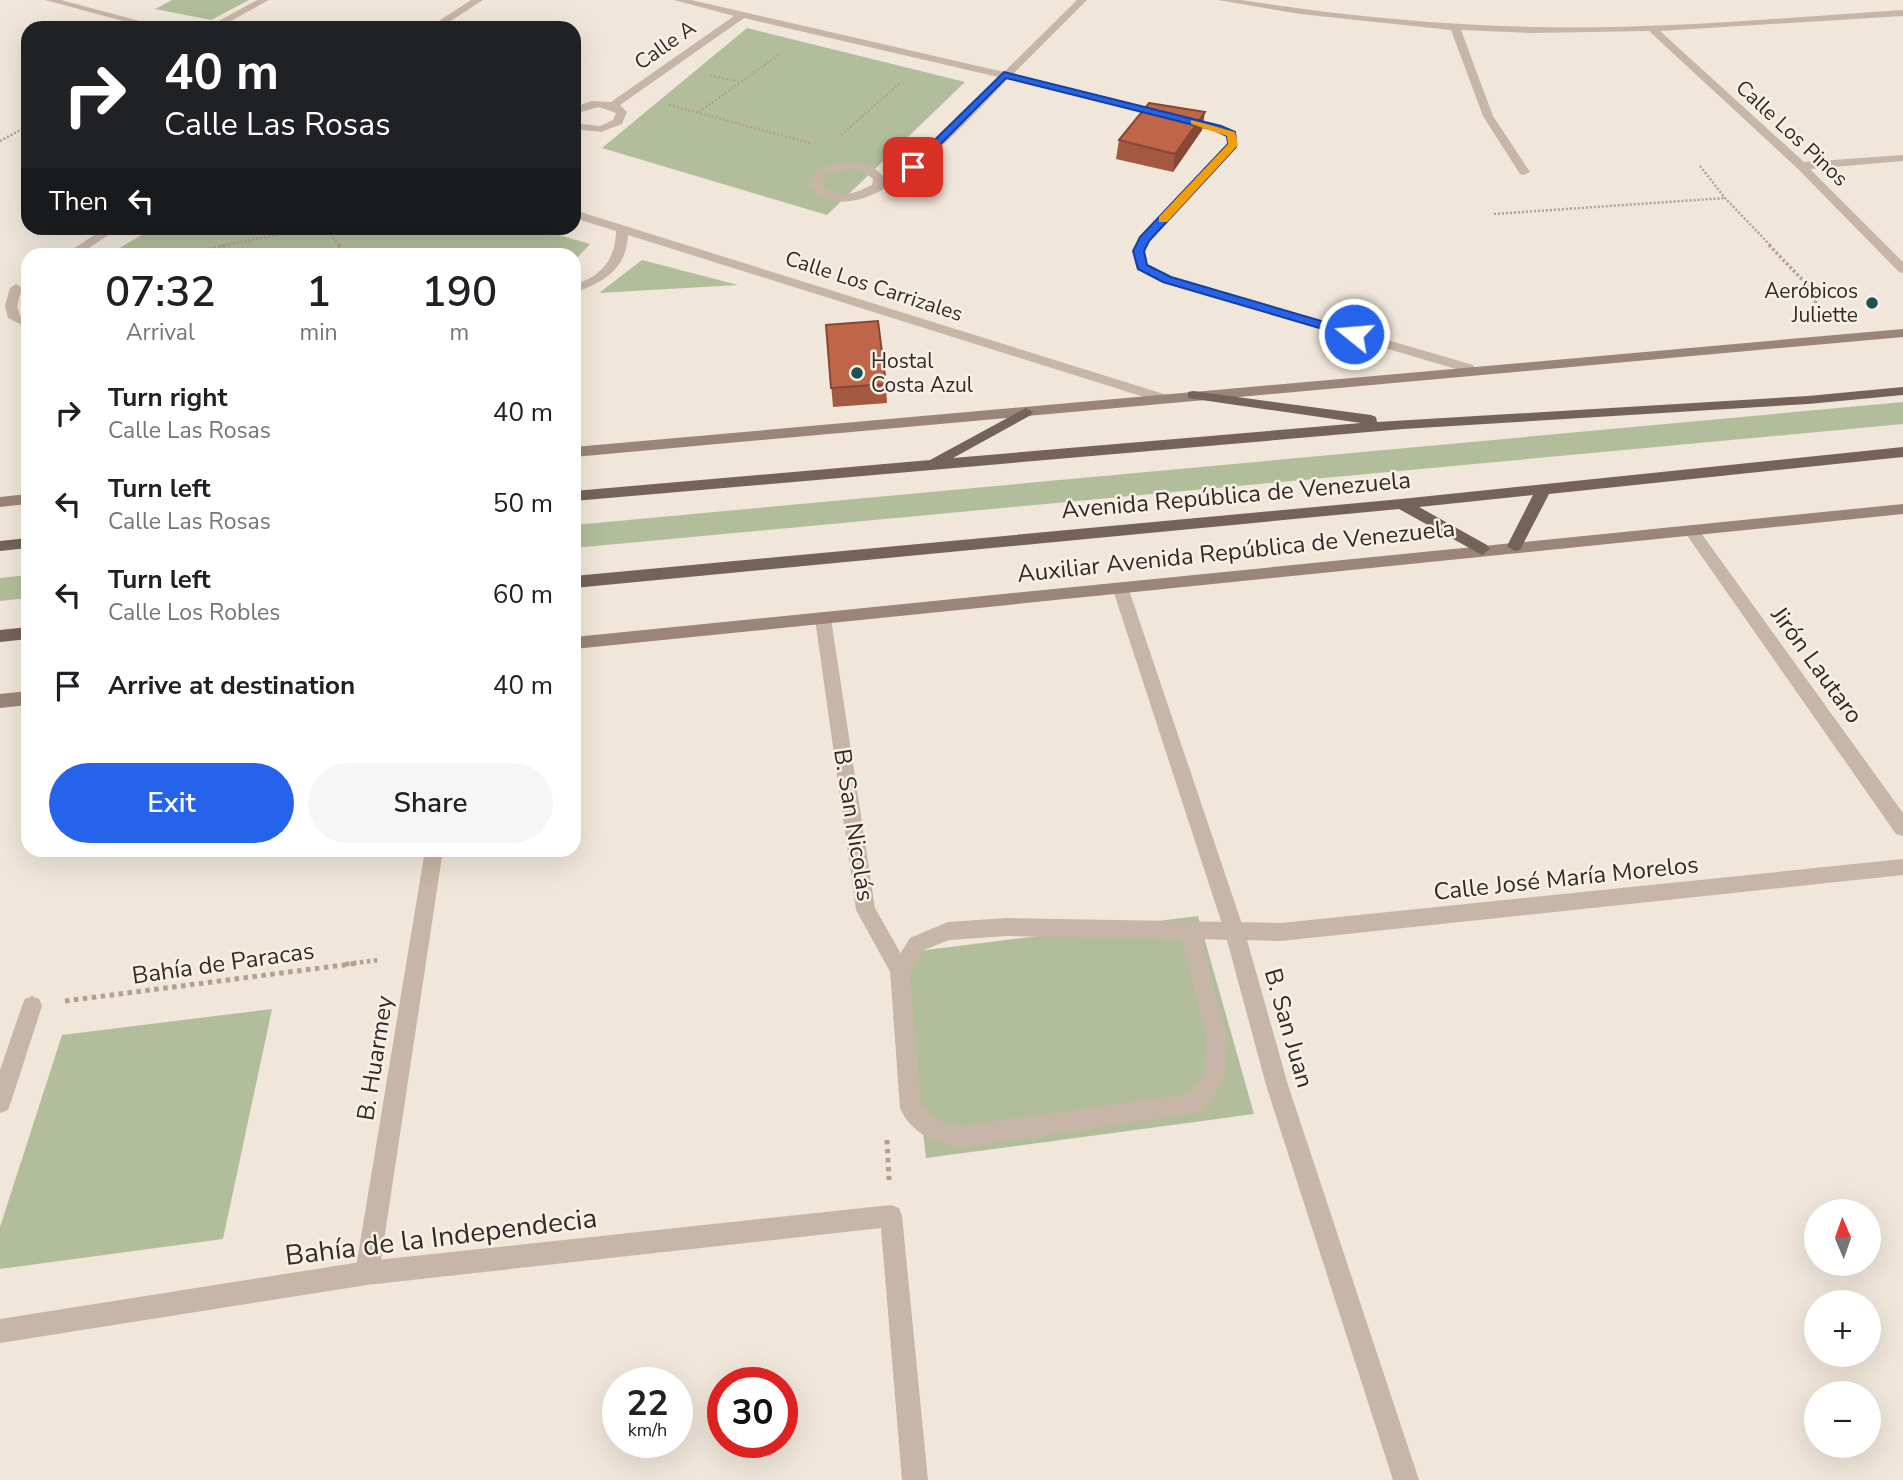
<!DOCTYPE html>
<html lang="en">
<head>
<meta charset="utf-8">
<style>
  :root { --surface:#fff; --page:#f6f6f6; --text:#202124; --muted:#757577; --accent:#2563eb }
  body { margin:0; font-family:"Nunito Sans",sans-serif; background:var(--page); color:var(--text); height:100vh; display:flex; flex-direction:column; font-size:26px; white-space:nowrap }
  * { box-sizing:border-box; margin:0 }
  p { font-size:23px; color:var(--muted) }
  .icon { flex:none; width:38px; height:38px; fill:none; stroke:currentColor; stroke-width:2; stroke-linecap:round; stroke-linejoin:round }
  .map { position:relative; flex:1; overflow:hidden }
  .drawer { position:absolute; left:21px; top:248px; width:560px; height:609px; display:flex; flex-direction:column; background:var(--surface); border-radius:21px; box-shadow:0 7px 28px #0002 }
  .drawer>* { flex:none }
  .top-card { position:absolute; left:21px; top:21px; width:560px; height:214px; border-radius:21px; box-shadow:0 7px 28px #0002; background:#202124; color:#fff; overflow:hidden }
  .needle { width:46px; rotate:358deg }
  .controls { position:absolute; left:1804px; top:1199px; display:grid; gap:14px }
  .controls a { display:grid; place-items:center; width:77px; height:77px; border-radius:50%; background:var(--surface); box-shadow:0 7px 28px #0002; font-size:35px }
  .speed { position:absolute; left:602px; top:1367px; display:flex; gap:14px; font-size:35px; font-weight:700; text-align:center }
  .speed>* { display:grid; place-content:center; width:91px; height:91px; border-radius:50%; background:var(--surface); box-shadow:0 7px 28px #0002; line-height:1 }
  .speed small { font-size:18px; font-weight:400 }
  .speed .limit { border:10px solid #d22; background:#fff; color:#111 }
  .pin { position:absolute; display:grid; place-items:center; width:60px; height:60px; color:#fff; margin:-30px; border-radius:14px; box-shadow:0 4px 10px #0006 }
  .me { position:absolute; width:77px; margin:-38px; rotate:287deg; stroke-linejoin:round; filter:drop-shadow(0 0 5px #0008) }
  .turn { display:flex; align-items:center; gap:24px; height:147px; padding:0 28px; font-size:32px }
  .turn .icon { width:91px; height:91px; stroke-width:2.5 }
  .turn b { display:block; font-size:49px; line-height:60px }
  .then { display:flex; align-items:center; height:66px; padding:0 28px; background:#0003; gap:14px; font-size:26px }
  .eta { display:flex; justify-content:space-evenly; align-items:center; height:119px; text-align:center }
  .eta b { font-size:42px; font-weight:600; line-height:49px }
  .action { display:flex; gap:14px; margin-top:auto; padding:14px 28px }
  .action a { flex:1; height:80px; border-radius:42px; background:var(--accent); color:#fff; font-size:28px; font-weight:600; line-height:80px; text-align:center }
  .action a+a { background:var(--page); color:var(--text) }
  ul { padding:0; list-style:none }
  li { display:flex; align-items:center; gap:21px; height:91px; padding:0 28px }
  li div { flex:1 }
  li b { display:block; font-size:26px }
  li em { font-style:normal }
  .map>svg:first-child { display:block }
</style>
</head>
<body>
<div class="map">
<svg width="1903" height="1480" viewBox="0 0 1903 1480">
  <rect width="100%" height="100%" fill="#f0e6da"/>
  <g fill="#b2be9b">
    <polygon points="172,0 249,0 211,20 155,9"/>
    <polygon points="747,28 965,82 827,215 602,148"/>
    <polygon points="153,228 534,228 590,244 574,261 574,256 108,255"/>
    <polygon points="642,260 738,285 599,293"/>
    <polygon points="1903,402 1903,424 574,548 574,525"/>
    <polygon points="28,575 28,598 0,601 0,578"/>
    <polygon points="1198,916 1254,1114 926,1158 902,953"/>
    <polygon points="272,1009 223,1239 0,1269 0,1227 62,1035"/>
  </g>
  <g fill="none" stroke-linecap="round" stroke-linejoin="round">
    <g stroke="#b3a091" stroke-width="2.5" stroke-dasharray="2 2" stroke-linecap="butt">
      <polyline points="710,75 739,82"/>
      <polyline points="669,105 810,143"/>
      <polyline points="699,112 780,54"/>
      <polyline points="841,135 900,83"/>
      <polyline points="0,141 28,126"/>
      <polyline points="1700,166 1725,198 1771,246"/>
      <polyline points="1494,214 1725,198"/>
      <polyline points="325,228 340,246"/>
      <polyline points="221,246 311,228"/>
    </g>
    <g stroke="#b3a091" stroke-width="3.5" stroke-dasharray="2.5 2.5" stroke-linecap="butt">
      <polyline points="339,245 348,256"/>
      <polyline points="1769,245 1817,295 1813,311"/>
      <polyline points="174,256 229,245"/>
    </g>
    <polyline stroke="#b3a091" stroke-width="4.5" stroke-dasharray="3.5 3.5" stroke-linecap="butt" points="346,964 379,960"/>
    <g stroke="#b3a091" stroke-width="5" stroke-dasharray="4.5 4.5" stroke-linecap="butt">
      <polyline points="65,1001 359,963"/>
      <polyline points="887,1140 889,1180"/>
    </g>
    <g fill="#c7b6a7" fill-rule="evenodd">
      <polygon points="257,0 269,0 218,28 206,28"/>
      <polygon points="1121,584 1129,590 1244,930 1241,936 1234,939 1227,936 1224,930 1113,590"/>
      <polygon points="823,613 831,619 875,908 910,970 907,977 900,979 893,977 856,910 815,619"/>
      <polygon points="32,996 39,999 42,1006 11,1102 8,1110 0,1113 0,1070 22,1006 25,999"/>
      <polygon points="891,1205 899,1208 902,1216 928,1480 902,1480 881,1228 367,1285 0,1343 0,1319 367,1261"/>
    </g>
    <g fill="#c7b6a7" fill-rule="evenodd">
      <polygon points="45,0 61,0 166,28 149,28"/>
      <polygon points="471,0 483,0 440,28 428,28"/>
      <path d="M674 0H691L1004 72 1077 0H1087L1013 74 1221 126 1237 135V147L1149 241 1145 251 1147 264 1171 277 1473 365 1475 368 1473 371H1463L1163 283 1137 269 1133 251 1140 237 1227 144V137L1213 130 1008 79C973 114 861 248 809 185L817 170C840 160 869 156 885 179L909 165 998 77 744 18 620 105 627 112 622 124 601 132 574 129V123L600 126 613 120 616 113 599 107 574 114V107L592 101 611 102 734 16ZM852 168 863 171 873 179 872 185C853 194 837 201 821 184L826 174Z"/>
      <path d="M1218 0H1241C1337 15 1434 25 1532 27 1656 30 1779 18 1903 10V16L1660 31 1804 162 1903 155V161L1810 169 1903 262V273L1899 272 1797 168 1649 31 1533 33 1461 30 1493 116 1530 172 1524 175 1520 174 1483 116 1451 30 1300 14Z"/>
      <path d="M574 210 1167 395 1169 398 1167 401H1157L628 235C627 268 603 284 574 292V284C601 278 616 258 616 231L574 218Z"/>
      <polygon points="105,228 119,228 77,256 62,256"/>
      <polygon points="16,284 22,288 17,306 20,316 28,319 28,328 8,318 5,306 10,288"/>
      <polygon points="1691,525 1696,526 1903,813 1903,836 1896,834 1686,534 1683,530"/>
      <polygon points="425,850 443,850 379,1273 375,1281 367,1285 359,1281 355,1273"/>
      <path d="M1903 859V875L1281 941 1247 940 1288 1085 1419 1480H1393L1266 1085 1227 940 1201 939 1227 1038 1225 1080 1202 1112 960 1148C934 1141 912 1135 900 1108L890 970 910 938 948 922 1007 918 1281 923ZM1007 936 1181 939 1207 1038 1204 1076 1188 1094 960 1126 936 1120 921 1103 910 972 924 950 949 940Z"/>
    </g>
    <g fill="#9b8579" fill-rule="evenodd">
      <polygon points="1903,329 1903,337 574,457 574,447"/>
      <polygon points="28,494 28,504 0,507 0,497"/>
      <polygon points="1903,504 1903,514 574,649 574,637"/>
      <polygon points="28,691 28,705 0,708 0,694"/>
    </g>
    <g fill="#756259" fill-rule="evenodd">
      <polygon points="1903,387 1903,395 1808,404 1403,429 574,501 574,491 930,460 1026,408 1033,412 1031,415 953,458 1361,423 1188,398 1188,392 1193,391 1371,415 1376,417 1377,422 1808,396"/>
      <polygon points="1903,447 1903,457 1549,494 1520,550 1515,551 1507,546 1533,495 1419,507 1487,545 1490,549 1482,555 1399,509 574,588 574,576 1401,499"/>
      <polygon points="28,538 28,548 0,551 0,541"/>
      <polygon points="28,627 28,639 0,642 0,630"/>
    </g>
  </g>
  <g fill="#a4583f">
    <polygon points="1202,130 1173,172 1116,159 1119,140"/>
    <polygon points="826,325 886,384 887,403 833,407"/>
  </g>
  <polygon fill="#864733" points="1205,112 1202,130 1173,172 1175,154"/>
  <g fill="#bf6649" stroke="#864733" stroke-width="2">
    <polygon points="1149,103 1205,112 1175,154 1119,140"/>
    <polygon points="878,321 886,384 831,388 826,325"/>
  </g>
  <polygon fill="#2563eb" stroke="#184099" stroke-width="2" points="1004,72 1221,126 1235,132 1236,147 1149,241 1144,251 1147,265 1171,277 1359,332 1359,337 1350,337 1163,282 1138,269 1133,251 1140,237 1228,144 1227,136 1214,130 1006,78 916,169 909,169 909,165"/>
  <polygon fill="#f59e0b" points="1191,120 1235,132 1238,145 1167,222 1159,222 1159,217 1228,144 1227,136 1191,124"/>
  <g fill="#1f5053" stroke="#f8f0e6" stroke-width="2.5">
    <circle cx="1872" cy="303" r="7"/>
    <circle cx="857" cy="373" r="7"/>
  </g>
  <g text-anchor="middle" dominant-baseline="central" stroke-width="5" stroke-linejoin="round" paint-order="stroke">
    <g font-size="21" fill="#342b27" stroke="#f8f0e6">
      <text transform="translate(665 45) rotate(-35)">Calle A</text>
      <text transform="translate(1792 133) rotate(43)">Calle Los Pinos</text>
      <text transform="translate(874 286) rotate(18)">Calle Los Carrizales</text>
    </g>
    <g font-size="21" fill="#342b27" stroke="#f8f0e6" text-anchor="end">
      <text x="1858" y="291">Aeróbicos<tspan x="1858" dy="24">Juliette</tspan></text>
      <text x="871" y="361" text-anchor="start">Hostal<tspan x="871" dy="24">Costa Azul</tspan></text>
    </g>
    <g font-size="24" fill="#342b27" stroke="#f8f0e6">
      <text transform="translate(1236 495) rotate(-5)">Avenida República de Venezuela</text>
      <text transform="translate(1236 551) rotate(-6)">Auxiliar Avenida República de Venezuela</text>
      <text transform="translate(1817 665) rotate(54)">Jirón Lautaro</text>
      <text transform="translate(854 825) rotate(81)">B. San Nicolás</text>
      <text transform="translate(1566 878) rotate(-6)">Calle José María Morelos</text>
      <text transform="translate(223 963) rotate(-8)">Bahía de Paracas</text>
      <text transform="translate(1289 1028) rotate(74)">B. San Juan</text>
      <text transform="translate(375 1058) rotate(-81)">B. Huarmey</text>
    </g>
    <g font-size="28" fill="#342b27" stroke="#f8f0e6">
      <text transform="translate(441 1237) rotate(-7)">Bahía de la Independecia</text>
    </g>
  </g>
</svg>
<div class="controls">
<a><svg class="needle" viewBox="-14 -14 28 28"><path d="M0-13l5 13h-10z" fill="#e53935"/><path d="M0 13l5-13h-10z" fill="#757577"/></svg></a>
<a>+</a>
<a>−</a>
</div>
<div class="speed"><div>22<small>km/h</small></div><div class="limit">30</div></div>
<div class="pin" style="left:913px;top:167px;background:#d93025"><svg class="icon" aria-label="arrive" viewBox="0 0 24 24"><path d="M6 21V4h12l-3 4 3 4H6"/></svg></div>
<svg class="me" style="left:1354px;top:334px" viewBox="-20 -20 40 40"><circle r="17" fill="#2563eb" stroke="#fff" stroke-width="3"/><path d="M0-11L8 9 0 5-8 9z" fill="#fff"/></svg>
<div class="top-card">
<div class="turn"><svg class="icon" aria-label="right" viewBox="0 0 24 24"><path d="M7 20v-9h11M14 6l5 5-5 5"/></svg><div><b>40 m</b>Calle Las Rosas</div></div>
<div class="then">Then<svg class="icon" aria-label="left" viewBox="0 0 24 24"><path d="M17 20v-9H6M10 6l-5 5 5 5"/></svg></div>
</div>
<section class="drawer">
<div class="eta">
<div><b>07:32</b><p>Arrival</p></div>
<div><b>1</b><p>min</p></div>
<div><b>190</b><p>m</p></div>
</div>
<ul>
<li><svg class="icon" aria-label="right" viewBox="0 0 24 24"><path d="M7 20v-9h11M14 6l5 5-5 5"/></svg><div><b>Turn right</b><p>Calle Las Rosas</p></div><em>40 m</em></li>
<li><svg class="icon" aria-label="left" viewBox="0 0 24 24"><path d="M17 20v-9H6M10 6l-5 5 5 5"/></svg><div><b>Turn left</b><p>Calle Las Rosas</p></div><em>50 m</em></li>
<li><svg class="icon" aria-label="left" viewBox="0 0 24 24"><path d="M17 20v-9H6M10 6l-5 5 5 5"/></svg><div><b>Turn left</b><p>Calle Los Robles</p></div><em>60 m</em></li>
<li><svg class="icon" aria-label="arrive" viewBox="0 0 24 24"><path d="M6 21V4h12l-3 4 3 4H6"/></svg><div><b>Arrive at destination</b></div><em>40 m</em></li>
</ul>
<div class="action"><a>Exit</a><a>Share</a></div>
</section>
</div>
</body>
</html>
